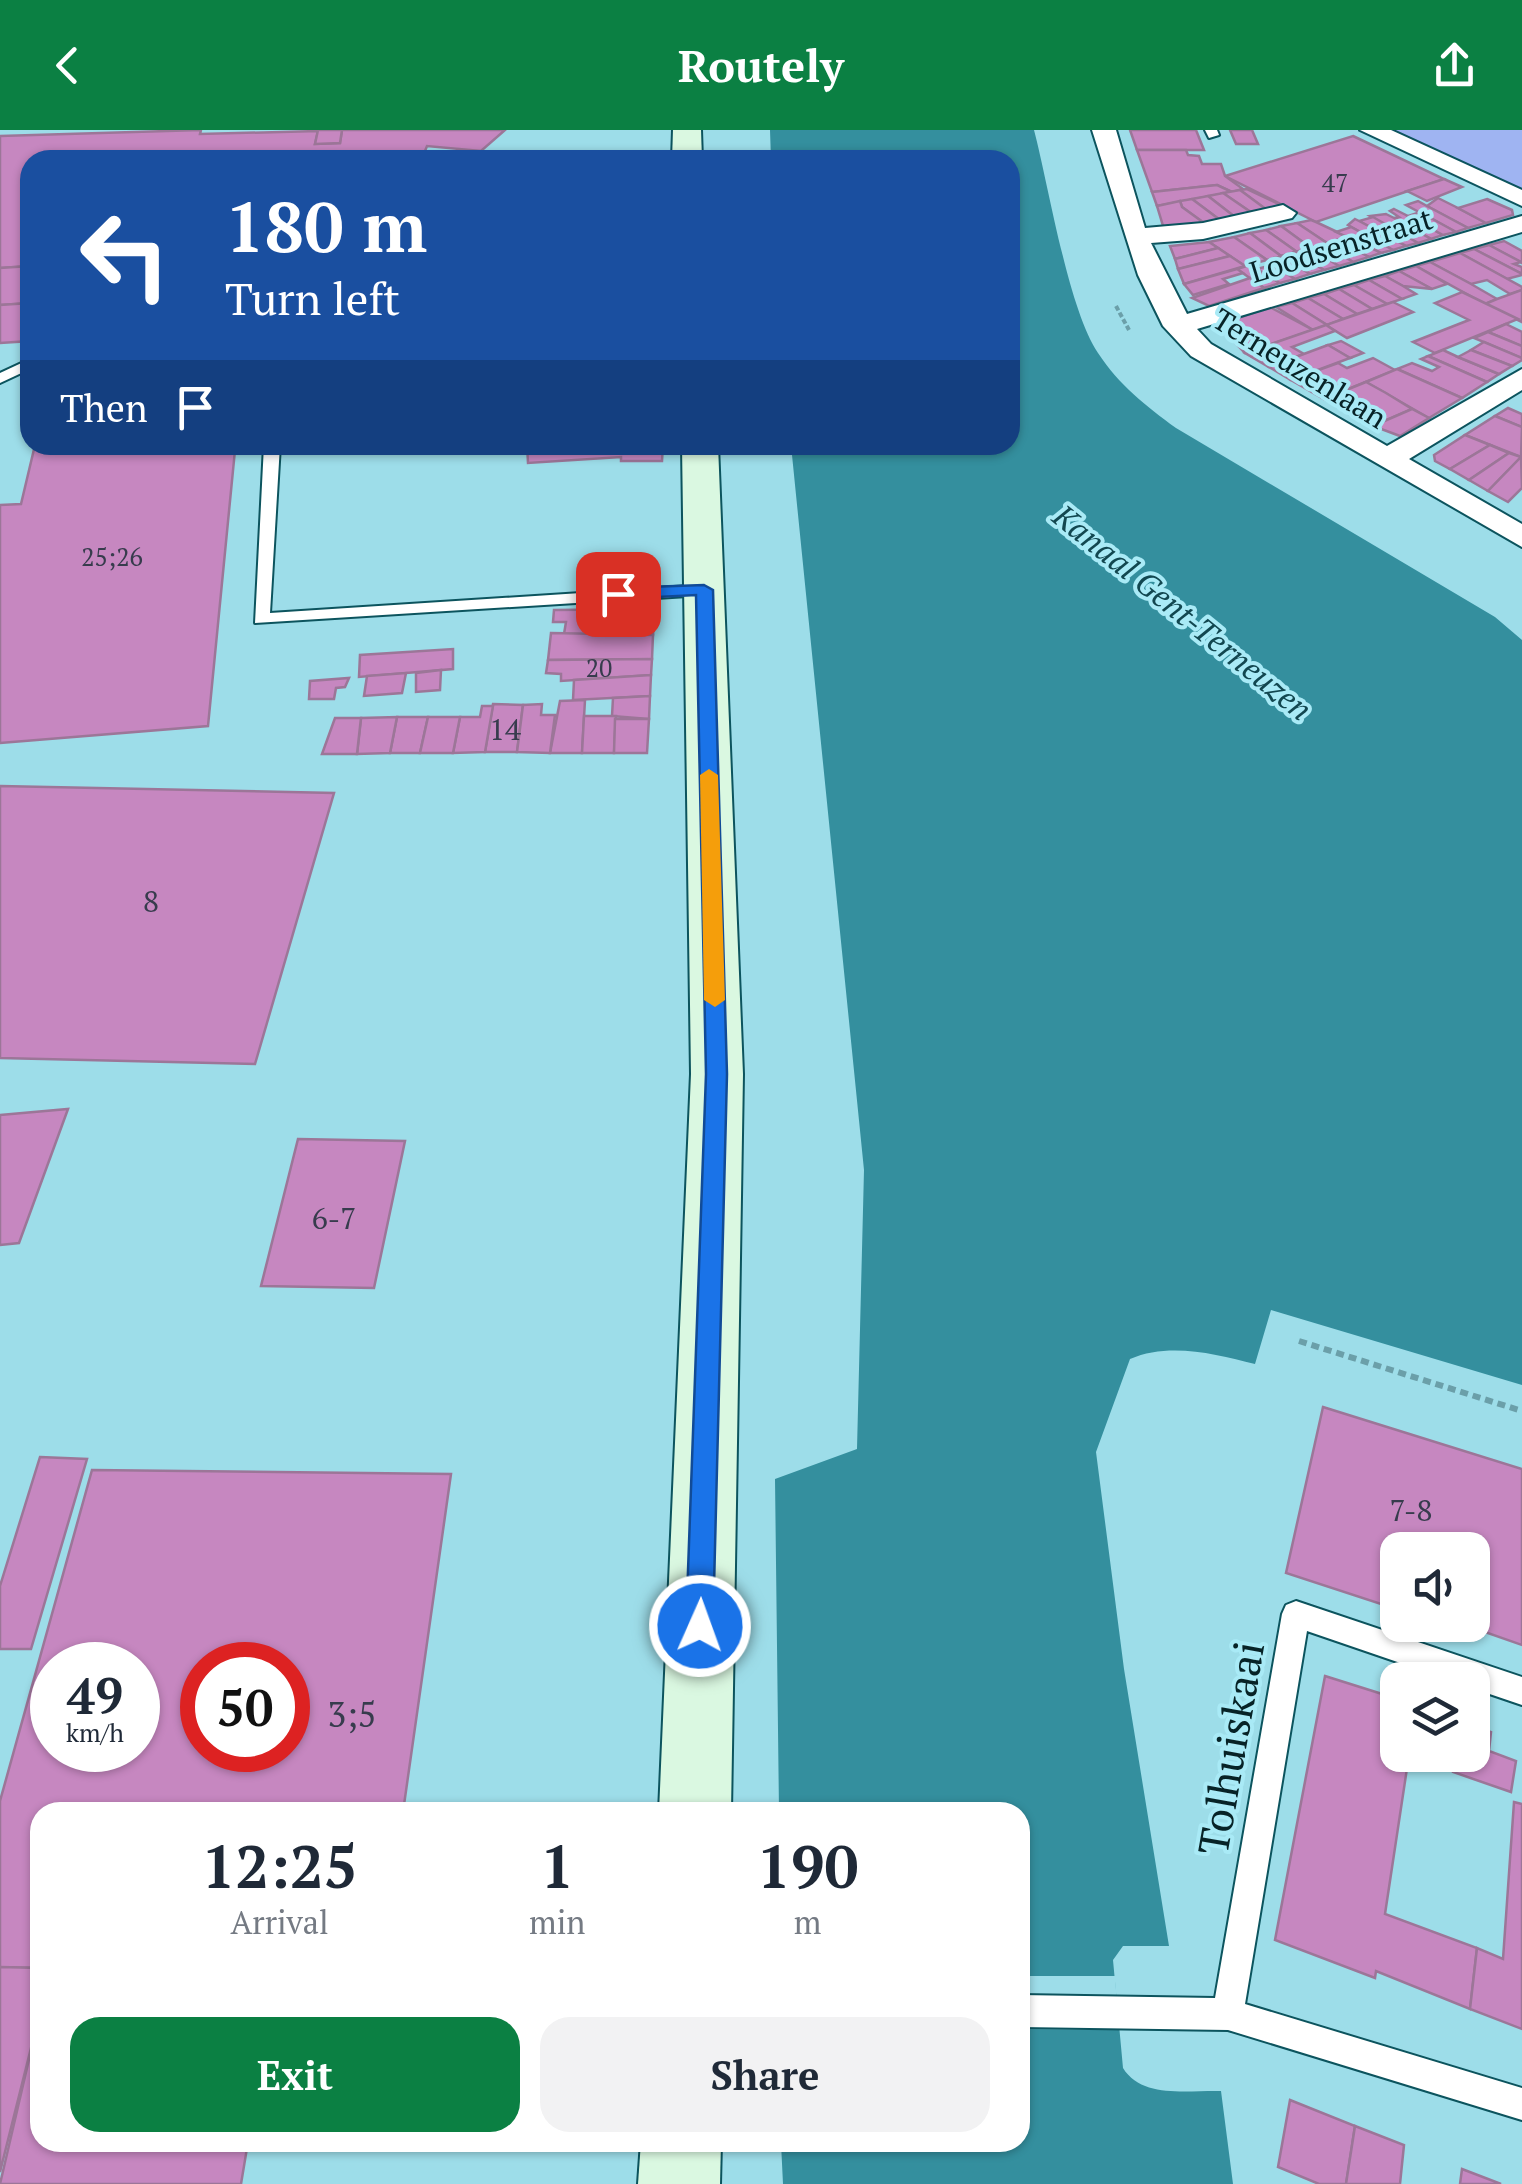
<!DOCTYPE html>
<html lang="en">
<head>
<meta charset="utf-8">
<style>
  :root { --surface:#fff; --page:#f2f2f3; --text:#1f2937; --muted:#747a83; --accent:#0b8043 }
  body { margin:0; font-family:"PT Serif",serif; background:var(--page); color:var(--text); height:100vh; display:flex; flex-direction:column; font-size:38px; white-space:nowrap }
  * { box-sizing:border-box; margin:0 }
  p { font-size:32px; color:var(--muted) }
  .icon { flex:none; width:55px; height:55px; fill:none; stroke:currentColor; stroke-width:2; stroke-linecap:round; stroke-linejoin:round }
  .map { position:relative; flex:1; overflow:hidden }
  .sheet { position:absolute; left:30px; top:1672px; width:1000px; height:350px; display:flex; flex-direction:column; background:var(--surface); border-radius:30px; box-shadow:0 2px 8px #0004 }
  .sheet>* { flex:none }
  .guide { position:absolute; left:20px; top:20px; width:1000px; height:305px; border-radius:30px; box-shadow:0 2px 8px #0004; background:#1a4fa0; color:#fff; overflow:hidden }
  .controls { position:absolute; left:1380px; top:1402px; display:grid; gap:20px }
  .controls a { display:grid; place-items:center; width:110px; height:110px; border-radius:20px; background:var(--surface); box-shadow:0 2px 8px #0004; font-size:50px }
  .speed { position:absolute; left:30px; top:1512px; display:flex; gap:20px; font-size:50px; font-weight:700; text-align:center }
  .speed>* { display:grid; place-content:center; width:130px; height:130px; border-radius:50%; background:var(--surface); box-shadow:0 2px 8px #0004; line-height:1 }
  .speed small { font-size:25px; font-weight:400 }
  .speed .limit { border:15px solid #d22; background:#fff; color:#111 }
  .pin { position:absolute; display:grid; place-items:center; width:85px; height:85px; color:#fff; margin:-42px; border-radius:20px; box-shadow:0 5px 15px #0006 }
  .me { position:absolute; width:110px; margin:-55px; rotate:2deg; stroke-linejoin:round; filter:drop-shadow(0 0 8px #0008) }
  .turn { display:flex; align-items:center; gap:35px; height:210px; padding:0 40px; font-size:45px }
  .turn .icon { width:130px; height:130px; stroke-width:2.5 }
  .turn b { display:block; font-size:70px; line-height:85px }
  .then { display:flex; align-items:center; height:95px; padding:0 40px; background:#0003; gap:20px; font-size:38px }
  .eta { display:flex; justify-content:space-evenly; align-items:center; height:170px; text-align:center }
  .eta b { font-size:60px; font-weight:700; line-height:70px }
  .button { display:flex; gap:20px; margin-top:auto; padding:20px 40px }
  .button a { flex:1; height:115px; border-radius:30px; background:var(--accent); color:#fff; font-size:40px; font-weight:700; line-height:115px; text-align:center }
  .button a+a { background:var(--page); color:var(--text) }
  header { display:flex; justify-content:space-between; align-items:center; height:130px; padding:0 40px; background:var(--accent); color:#fff; font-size:45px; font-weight:700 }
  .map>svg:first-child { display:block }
</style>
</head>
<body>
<header><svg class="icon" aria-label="back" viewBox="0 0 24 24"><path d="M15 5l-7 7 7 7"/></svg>Routely<svg class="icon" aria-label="share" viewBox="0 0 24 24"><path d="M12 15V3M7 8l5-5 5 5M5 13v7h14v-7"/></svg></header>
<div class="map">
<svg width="1522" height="2054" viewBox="0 0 1522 2054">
  <rect width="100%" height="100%" fill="#9ddde9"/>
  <polygon fill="#9fb4f2" points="1393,0 1522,0 1522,62"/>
  <path fill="#348f9e" d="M770 0H1034C1049 57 1068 178 1098 223 1119 255 1146 276 1176 298L1495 487 1522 510V1255L1271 1180 1255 1234C1216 1224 1169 1212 1130 1229L1096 1322 1124 1539 1169 1816H1123L1113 1830 1123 1938C1142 1969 1188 1960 1221 1961L1233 2054H783L781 2013 1020 2012V1682H779L775 1349 857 1319 864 1040 791 315H1010V30H771Z"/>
  <polygon fill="#9ddde9" points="1020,1846 1115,1846 1119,1900 1020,1899"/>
  <g fill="#c687c0" stroke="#9c7698" stroke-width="2.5" fill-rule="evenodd">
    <polygon points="201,0 200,4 318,1 315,14 340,13 342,0 505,0 481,21 427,16 425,21 353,25 353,30 30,30 30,136 0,138 0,6"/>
    <polygon points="342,0 340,13 315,14 318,0"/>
    <polygon points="1130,0 1196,0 1204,20 1137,20"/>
    <polygon points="1230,0 1252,0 1258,14 1236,14"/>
    <polygon points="1353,6 1444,49 1316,92 1225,46"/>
    <polygon points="1137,20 1186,20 1188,25 1199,26 1202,34 1221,34 1225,46 1243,59 1232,62 1217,55 1152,62"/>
    <polygon points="1444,49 1462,57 1427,71 1407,61"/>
    <polygon points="1217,55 1232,62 1157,76 1152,62"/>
    <polygon points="1247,59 1283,76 1267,80 1240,60"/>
    <polygon points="1240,60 1267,80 1252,83 1223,63"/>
    <polygon points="1223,63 1252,83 1235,87 1208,66"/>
    <polygon points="1208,66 1235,87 1220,90 1192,69"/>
    <polygon points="1438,68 1458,78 1486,93 1468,98 1427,76"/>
    <polygon points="1192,69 1220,90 1204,93 1182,77 1180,71"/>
    <polygon points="1487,69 1512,80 1513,85 1486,93 1458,78"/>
    <polygon points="1180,71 1182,77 1204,93 1164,99 1157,76"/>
    <polygon points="1418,71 1427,76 1468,98 1456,102 1406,75"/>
    <polygon points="1394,79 1408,86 1443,105 1431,109 1394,88 1399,87 1390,81"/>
    <polygon points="1420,82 1456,102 1443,105 1408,86"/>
    <polygon points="1386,84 1394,88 1431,109 1418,113 1370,86"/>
    <polygon points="1373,87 1418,113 1406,116 1359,91"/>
    <polygon points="1355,89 1359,91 1406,116 1393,120 1348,95"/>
    <polygon points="1311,90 1316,92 1348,107 1327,113 1297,93"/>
    <polygon points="1297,93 1327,113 1311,118 1281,96"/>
    <polygon points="1281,96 1311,118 1297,122 1266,100"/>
    <polygon points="1351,97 1393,120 1381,123 1336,102"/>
    <polygon points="1266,100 1297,122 1281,126 1250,103"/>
    <polygon points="1250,103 1281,126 1267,130 1234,107"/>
    <polygon points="1234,107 1267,130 1245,136 1209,112"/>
    <polygon points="1348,107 1381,123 1369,127 1337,110"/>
    <polygon points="1337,110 1369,127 1353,132 1324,114"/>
    <polygon points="1504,111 1522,121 1522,133 1489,115"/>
    <polygon points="1209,112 1218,118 1175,129 1170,116"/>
    <polygon points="1324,114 1353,132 1339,136 1309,118"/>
    <polygon points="1489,115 1521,132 1514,134 1522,137 1522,144 1474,119"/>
    <polygon points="1218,118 1230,126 1178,139 1175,129"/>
    <polygon points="1309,118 1339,136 1324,140 1295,122"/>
    <polygon points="1474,119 1522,144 1522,145 1507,149 1460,123"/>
    <polygon points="1295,122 1324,140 1310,144 1281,126"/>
    <polygon points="1460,123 1522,157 1522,160 1510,164 1487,150 1471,154 1430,132"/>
    <polygon points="1230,126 1245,136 1184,154 1178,139"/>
    <polygon points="1287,130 1310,144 1295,149 1272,135"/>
    <polygon points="1430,132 1471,154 1497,169 1485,174 1416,136"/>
    <polygon points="1250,135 1257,139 1280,153 1264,158 1237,139"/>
    <polygon points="1272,135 1295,149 1280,153 1257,139"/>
    <polygon points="30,136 30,173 0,175 0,138"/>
    <polygon points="1416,136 1447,154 1432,159 1399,141"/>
    <polygon points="1237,139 1243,143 1223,149 1229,154 1193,165 1184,154"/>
    <polygon points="1399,141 1432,159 1403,156 1385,146"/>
    <polygon points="1385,146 1403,156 1416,164 1402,169 1369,150"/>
    <polygon points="1250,148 1264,158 1209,176 1192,168"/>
    <polygon points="1369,150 1402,169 1387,174 1354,155"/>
    <polygon points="1354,155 1387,174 1372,179 1339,159"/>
    <polygon points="1339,159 1372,179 1357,184 1324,164"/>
    <polygon points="1522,160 1522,192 1485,174 1497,169"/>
    <polygon points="1462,162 1518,189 1435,223 1413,212 1469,190 1435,173"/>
    <polygon points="1324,164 1357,184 1343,189 1308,168"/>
    <polygon points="1308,168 1343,189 1327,195 1292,173"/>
    <polygon points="1393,172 1413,182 1347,208 1326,195"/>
    <polygon points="30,173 30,211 0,213 0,175"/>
    <polygon points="1292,173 1327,195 1313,200 1276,177"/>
    <polygon points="1270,177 1313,200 1245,223 1218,195"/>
    <polygon points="1506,194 1522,202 1522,216 1488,202"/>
    <polygon points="1326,195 1335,201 1292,217 1304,224 1269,237 1245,223"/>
    <polygon points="1488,202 1522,216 1522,228 1474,208"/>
    <polygon points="1341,211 1363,223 1350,228 1328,215"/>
    <polygon points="1484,212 1522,228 1522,230 1512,236 1471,220"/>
    <polygon points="1328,215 1350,228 1291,250 1269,237"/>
    <polygon points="1443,220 1458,227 1499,244 1487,252 1428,226"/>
    <polygon points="1471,220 1512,236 1499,244 1458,227"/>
    <polygon points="1428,226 1487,252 1462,268 1397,239 1412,233 1432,241 1439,237 1421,229"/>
    <polygon points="1373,228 1395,240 1324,269 1291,250 1338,233 1347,238"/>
    <polygon points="1397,239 1462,268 1429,288 1366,252"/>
    <polygon points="1366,252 1386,263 1412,279 1373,296 1324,269"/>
    <polygon points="1508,278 1522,284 1522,297 1495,286"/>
    <polygon points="1412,279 1429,288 1400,306 1373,296"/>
    <polygon points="1495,286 1522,297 1521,327 1465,305"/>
    <polygon points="1465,305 1490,315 1450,339 1435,331 1434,325"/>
    <polygon points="35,315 224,315 235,320 208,596 0,613 0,375 21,374"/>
    <polygon points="527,315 663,315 662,331 621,331 621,327 528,333"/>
    <polygon points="1490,315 1509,323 1469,350 1450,339"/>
    <polygon points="1509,323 1521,327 1488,361 1469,350"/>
    <polygon points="1521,327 1522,358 1508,372 1488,361"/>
    <polygon points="655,479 653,505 564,504 566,492 553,492 554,480"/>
    <polygon points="551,503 653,505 652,529 548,530"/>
    <polygon points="453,519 453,539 359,547 360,525"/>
    <polygon points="652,529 651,545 561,551 561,544 546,543 548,530"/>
    <polygon points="441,540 440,560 416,562 416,543"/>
    <polygon points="406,543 402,563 364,566 367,546"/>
    <polygon points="651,545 650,566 573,570 574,550"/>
    <polygon points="349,548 345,557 336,558 334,569 309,569 310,551"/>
    <polygon points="650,566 649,589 612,586 613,568"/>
    <polygon points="585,570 582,623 550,623 560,571"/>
    <polygon points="493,574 523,575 517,622 485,622"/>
    <polygon points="542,574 541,585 555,585 550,623 517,622 523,575"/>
    <polygon points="482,576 493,576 485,622 453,623 460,587 480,587"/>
    <polygon points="584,586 616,586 614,623 582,623"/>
    <polygon points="397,587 428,587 420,623 390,623"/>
    <polygon points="397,587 390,623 357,624 361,588"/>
    <polygon points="428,587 460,587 453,623 420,623"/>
    <polygon points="335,588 361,588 357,624 322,624"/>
    <polygon points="615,589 649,589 647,623 614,623"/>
    <polygon points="0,656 334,663 255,934 0,928"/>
    <polygon points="68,979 19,1113 0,1115 0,985"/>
    <polygon points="298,1009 405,1011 374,1158 261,1156"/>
    <polygon points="1323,1277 1522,1339 1522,1515 1465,1495 1472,1495 1472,1420 1398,1420 1398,1472 1387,1468 1384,1475 1286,1443"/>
    <polygon points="40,1327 87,1329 31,1519 0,1519 0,1456"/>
    <path d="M92 1340 451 1344 403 1682H40V1838L0 1837V1671ZM52 1535H138V1620H52ZM202 1535H288V1620H202Z"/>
    <polygon points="1325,1546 1398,1569 1398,1625 1409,1625 1385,1784 1477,1818 1470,1879 1376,1841 1375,1848 1275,1810"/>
    <polygon points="1472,1595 1491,1602 1489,1621 1516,1631 1511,1662 1453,1642 1455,1625 1472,1625"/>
    <polygon points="1514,1672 1522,1674 1522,1899 1470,1879 1477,1818 1503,1829"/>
    <polygon points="0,1837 40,1838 40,1882 0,2042"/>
    <polygon points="40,1882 40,2012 248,2012 241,2054 0,2054"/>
    <polygon points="1290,1970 1355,1996 1346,2054 1319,2054 1278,2037"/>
    <polygon points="1355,1996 1404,2015 1400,2054 1346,2054"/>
    <polygon points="1462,2039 1501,2054 1460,2054"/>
  </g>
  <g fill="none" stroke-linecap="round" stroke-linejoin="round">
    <defs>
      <g id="lane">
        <polygon points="1205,0 1217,0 1219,5 1209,8"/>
        <polygon points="30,229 30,239 0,253 0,243"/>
        <polygon points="264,315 280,315 270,483 704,455 712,460 704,465 255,493"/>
        <polygon points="1296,1471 1522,1547 1522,1575 1472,1558 1472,1550 1450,1550 1307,1501 1245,1874 1522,1958 1522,1990 1228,1900 1020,1897 1020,1865 1215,1868 1282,1484 1286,1475"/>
      </g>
      <g id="street">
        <polygon points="1092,0 1116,0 1145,98 1203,93 1283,75 1296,83 1292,88 1203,109 1151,113 1187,184 1522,86 1522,102 1197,199 1211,214 1387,316 1522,239 1522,260 1409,329 1522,394 1522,417 1191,226 1163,196 1138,145"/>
        <polygon points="1360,0 1391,0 1522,60 1522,76"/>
      </g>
      <g id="secondary">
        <polygon points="673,0 701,0 702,30 672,30"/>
        <polygon points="682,315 718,315 743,944 731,1682 659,1682 691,944"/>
        <polygon points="641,2012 721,2012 720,2054 638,2054"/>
      </g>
    </defs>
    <use href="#lane" stroke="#0c545e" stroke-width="4"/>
    <use href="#street" stroke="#0c545e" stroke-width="4"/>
    <use href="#secondary" stroke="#0c545e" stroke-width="4"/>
    <polyline stroke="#6b9fa9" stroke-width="4" stroke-dasharray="5 2.5" stroke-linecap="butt" points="1116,176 1129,200"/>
    <polyline stroke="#6b9fa9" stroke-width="6" stroke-dasharray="8 5" stroke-linecap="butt" points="1299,1211 1522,1281"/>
    <use href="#lane" fill="#fff" fill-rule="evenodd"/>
    <use href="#street" fill="#fff" fill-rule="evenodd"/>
    <use href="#secondary" fill="#daf8e1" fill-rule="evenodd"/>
  </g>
  <polygon fill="#1a73e8" stroke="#114b97" stroke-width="2.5" points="704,455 713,460 727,944 713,1496 709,1505 700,1509 690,1505 686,1496 706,944 696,465 618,469 610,464 618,458"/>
  <polygon fill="#f59e0b" points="709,639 718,645 725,870 715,877 704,870 700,645"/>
  <g text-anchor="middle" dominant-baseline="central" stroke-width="8" stroke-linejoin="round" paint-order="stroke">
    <g font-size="25" fill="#373c4d">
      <text x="1335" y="52">47</text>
      <text x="112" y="426">25;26</text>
      <text x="599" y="537">20</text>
    </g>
    <g font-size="30" fill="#072327" stroke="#a9eaf6">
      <text transform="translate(1341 115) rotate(-17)">Loodsenstraat</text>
      <text transform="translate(1300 238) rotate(32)">Terneuzenlaan</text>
    </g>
    <g font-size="30" fill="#373c4d">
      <text x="505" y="599">14</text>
      <text x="151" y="771">8</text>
      <text x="334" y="1088">6-7</text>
      <text x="1411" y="1380">7-8</text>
    </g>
    <g font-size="32" font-style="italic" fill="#124750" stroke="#a9eaf6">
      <text transform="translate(1183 482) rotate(39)">Kanaal Gent-Terneuzen</text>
    </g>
    <g font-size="35" fill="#373c4d">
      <text x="352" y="1584">3;5</text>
    </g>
    <g font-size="42" fill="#072327" stroke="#a9eaf6">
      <text transform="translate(1230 1618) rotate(-80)">Tolhuiskaai</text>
    </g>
  </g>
</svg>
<div class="controls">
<a><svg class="icon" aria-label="sound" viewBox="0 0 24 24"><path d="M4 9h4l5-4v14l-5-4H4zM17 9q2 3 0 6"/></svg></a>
<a><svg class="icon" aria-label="layers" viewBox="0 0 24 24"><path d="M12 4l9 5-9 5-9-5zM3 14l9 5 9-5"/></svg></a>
</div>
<div class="speed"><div>49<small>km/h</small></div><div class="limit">50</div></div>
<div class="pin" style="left:618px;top:464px;background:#d93025"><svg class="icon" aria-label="arrive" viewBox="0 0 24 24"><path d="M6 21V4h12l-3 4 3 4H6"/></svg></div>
<svg class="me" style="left:700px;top:1496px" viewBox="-20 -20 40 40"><circle r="17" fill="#1a73e8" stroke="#fff" stroke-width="3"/><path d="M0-11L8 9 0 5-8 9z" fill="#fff"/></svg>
<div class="guide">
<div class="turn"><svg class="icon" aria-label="left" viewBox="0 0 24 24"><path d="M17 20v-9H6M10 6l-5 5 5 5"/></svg><div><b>180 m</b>Turn left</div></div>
<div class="then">Then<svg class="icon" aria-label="arrive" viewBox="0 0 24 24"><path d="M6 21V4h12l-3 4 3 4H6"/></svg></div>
</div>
<section class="sheet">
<div class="eta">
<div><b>12:25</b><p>Arrival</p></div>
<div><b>1</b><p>min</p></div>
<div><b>190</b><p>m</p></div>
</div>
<div class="button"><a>Exit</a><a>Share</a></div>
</section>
</div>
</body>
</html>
